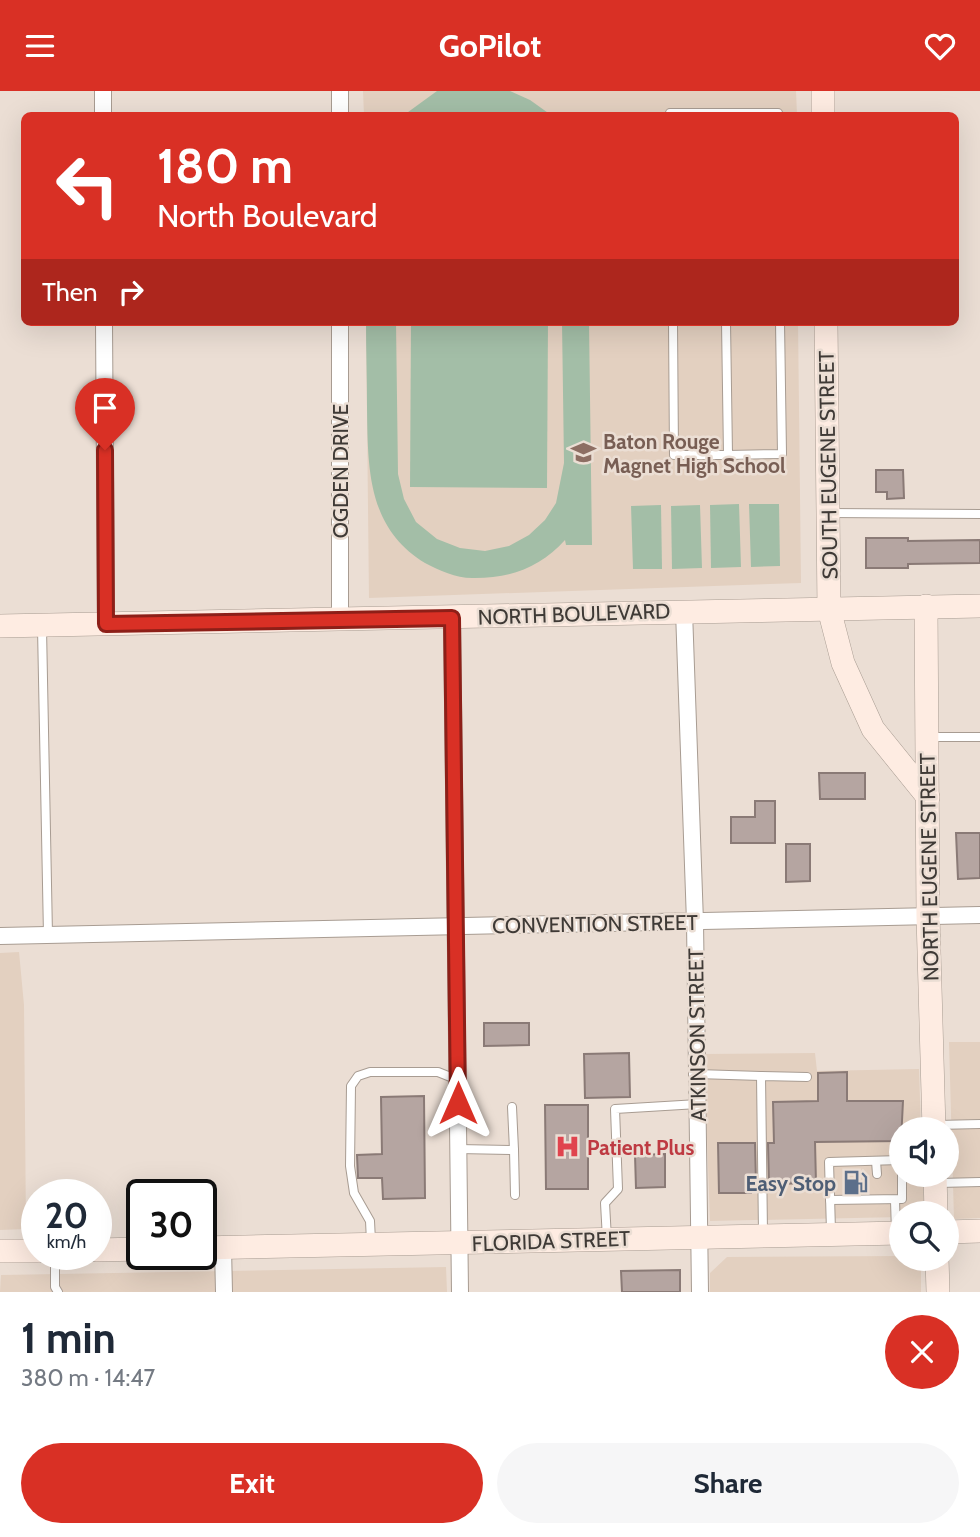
<!DOCTYPE html>
<html lang="en">
<head>
<meta charset="utf-8">
<style>
  :root { --surface:#fff; --page:#f6f6f7; --text:#1f2937; --muted:#747a83; --accent:#d93025 }
  body { margin:0; font-family:Cabin,sans-serif; background:var(--page); color:var(--text); height:100vh; display:flex; flex-direction:column; font-size:26px; white-space:nowrap }
  * { box-sizing:border-box; margin:0 }
  p { font-size:23px; color:var(--muted) }
  .icon { flex:none; width:38px; height:38px; fill:none; stroke:currentColor; stroke-width:2; stroke-linecap:round; stroke-linejoin:round }
  .map { position:relative; height:1201px; overflow:hidden }
  .side { display:flex; flex-direction:column; background:var(--surface); flex:1 }
  .side>* { flex:none }
  .top-card { position:absolute; left:21px; top:21px; width:938px; height:214px; border-radius:10px; box-shadow:0 7px 28px #0002; background:#d93025; color:#fff; overflow:hidden }
  .buttons { position:absolute; left:889px; top:1026px; display:grid; gap:14px }
  .buttons a { display:grid; place-items:center; width:70px; height:70px; border-radius:50%; background:var(--surface); box-shadow:0 7px 28px #0002; font-size:35px }
  .speed { position:absolute; left:21px; top:1088px; display:flex; gap:14px; font-size:35px; font-weight:700; text-align:center }
  .speed>* { display:grid; place-content:center; width:91px; height:91px; border-radius:50%; background:var(--surface); box-shadow:0 7px 28px #0002; line-height:1 }
  .speed small { font-size:18px; font-weight:400 }
  .speed .limit { border:4px solid #111; border-radius:10px; background:#fff; color:#111 }
  .pin { position:absolute; display:grid; place-items:center; width:60px; height:60px; color:#fff; margin:-72px -30px; border-radius:50% 50% 50% 0; rotate:-45deg; box-shadow:0 0 7px #0007 }
  .pin .icon { rotate:45deg }
  .me { position:absolute; width:77px; margin:-38px; rotate:0deg; stroke-linejoin:round; filter:drop-shadow(0 0 5px #0008) }
  .turn { display:flex; align-items:center; gap:24px; height:147px; padding:0 21px; font-size:32px }
  .turn .icon { width:91px; height:91px; stroke-width:2.5 }
  .turn b { display:block; font-size:49px; line-height:60px }
  .then { display:flex; align-items:center; height:66px; padding:0 21px; background:#0003; gap:14px; font-size:26px }
  .round { display:grid; place-items:center; flex:none; width:74px; height:74px; border-radius:37px; background:var(--page) }
  .summary { display:flex; align-items:center; justify-content:space-between; height:119px; padding:0 21px }
  h1 { font-size:42px; font-weight:800; line-height:52px }
  .primary-button { display:flex; gap:14px; margin-top:auto; padding:14px 21px }
  .primary-button a { flex:1; height:80px; border-radius:42px; background:var(--accent); color:#fff; font-size:28px; font-weight:800; line-height:80px; text-align:center }
  .primary-button a+a { background:var(--page); color:var(--text) }
  header { display:flex; justify-content:space-between; align-items:center; height:91px; padding:0 21px; background:var(--accent); color:#fff; font-size:32px; font-weight:800 }
  .map>svg:first-child { display:block }
</style>
</head>
<body>
<header><svg class="icon" aria-label="menu" viewBox="0 0 24 24"><path d="M4 6h16M4 12h16M4 18h16"/></svg>GoPilot<svg class="icon" aria-label="heart" viewBox="0 0 24 24"><path d="M12 20l-8-8c-3-5 5-10 8-4 3-6 11-1 8 4z"/></svg></header>
<div class="map">
<svg width="980" height="1201" viewBox="0 0 980 1201">
  <rect width="100%" height="100%" fill="#ebded4"/>
  <g fill="#e3d0c0">
    <polygon points="363,0 796,0 797,24 364,24"/>
    <polygon points="366,231 798,231 801,492 369,507"/>
    <polygon points="19,861 24,914 26,1138 0,1139 0,862"/>
    <polygon points="949,951 980,951 980,1127 954,1128"/>
    <polygon points="815,962 817,980 919,978 921,1038 901,1038 901,1083 923,1083 924,1116 917,1122 901,1122 901,1126 710,1130 704,963"/>
    <polygon points="901,1165 901,1167 921,1167 921,1201 710,1201 710,1182 727,1166"/>
    <polygon points="446,1176 447,1201 0,1201 1,1184"/>
  </g>
  <g fill="#a3bea7">
    <polygon points="437,0 510,0 530,9 551,24 404,24"/>
    <path d="M366 231H396L398 383 404 408 416 431 437 448 460 457 485 460 509 455 529 444 545 429 556 412 564 372 562 231H589L592 454H566L565 449C541 476 511 487 475 487 458 488 440 480 425 472 367 437 368 377 367 316 367 288 366 259 366 231Z"/>
    <polygon points="411,231 548,231 547,397 410,396"/>
    <polygon points="739,413 741,476 711,477 710,414"/>
    <polygon points="749,413 779,413 780,475 751,476"/>
    <polygon points="661,414 662,478 633,478 631,415"/>
    <polygon points="700,414 702,477 672,478 671,415"/>
  </g>
  <g fill="#b5a5a1" stroke="#8a7a76" stroke-width="2">
    <polygon points="876,379 903,379 904,407 887,408 887,401 876,401"/>
    <polygon points="866,447 908,447 908,450 980,449 980,472 908,473 908,477 866,477"/>
    <polygon points="819,682 865,682 865,708 820,708"/>
    <polygon points="755,710 775,710 775,752 731,752 731,726 755,726"/>
    <polygon points="956,742 980,742 980,787 958,788"/>
    <polygon points="786,753 810,753 810,790 786,791"/>
    <polygon points="484,932 529,932 529,954 484,955"/>
    <polygon points="629,962 630,1006 585,1007 584,963"/>
    <polygon points="847,981 847,1010 903,1010 901,1050 815,1051 816,1092 769,1093 768,1052 774,1052 773,1011 818,1010 818,982"/>
    <polygon points="424,1005 425,1107 383,1108 382,1087 358,1087 357,1064 382,1063 381,1006"/>
    <polygon points="545,1014 588,1014 588,1098 546,1098"/>
    <polygon points="718,1052 755,1052 756,1093 751,1093 751,1102 719,1102"/>
    <polygon points="665,1063 665,1096 636,1097 635,1064"/>
    <polygon points="680,1179 680,1201 622,1201 621,1180"/>
  </g>
  <g fill="none" stroke-linecap="round" stroke-linejoin="round">
    <defs>
      <g id="lane">
        <polyline points="670,24 670,22 778,22 778,24"/>
        <polyline points="673,231 674,364 728,364"/>
        <polyline points="726,231 728,364 782,363 780,231"/>
        <polyline points="829,422 980,423"/>
        <polyline points="42,537 48,844"/>
        <polyline points="930,646 980,646"/>
        <polyline points="697,983 761,985"/>
        <polyline points="512,1016 514,1059"/>
        <polyline points="937,1034 980,1033"/>
        <polyline points="458,1058 514,1059 515,1104"/>
        <polyline points="876,1070 877,1083"/>
        <polyline points="939,1092 980,1091"/>
        <polyline points="830,1109 902,1108 902,1083"/>
        <polyline points="895,1109 896,1141"/>
        <polyline points="831,1140 829,1071 901,1069"/>
        <polyline points="763,1142 761,985 807,986"/>
        <polyline points="607,1148 605,1112 618,1098 615,1018 698,1013"/>
        <polyline points="371,1150 370,1130 354,1102 350,1075 351,995 358,985 370,981 438,981 458,989"/>
        <polyline points="55,1164 55,1196 58,1201"/>
      </g>
      <g id="street">
        <polyline points="103,0 103,24"/>
        <polyline points="340,0 340,24"/>
        <polyline points="104,231 106,533"/>
        <polyline points="340,231 340,529"/>
        <polyline points="684,520 695,831 700,1201"/>
        <polyline points="452,527 460,1201"/>
        <polyline points="0,845 980,824"/>
        <polyline points="223,1157 224,1201"/>
      </g>
      <g id="secondary">
        <polyline points="823,0 823,24"/>
        <polyline points="826,231 829,518 843,572 873,638 928,706"/>
        <polyline points="926,515 928,825 934,1038"/>
        <polyline points="0,535 980,515"/>
        <polyline points="935,1083 936,1122"/>
        <polyline points="947,1141 980,1140"/>
        <polyline points="201,1157 901,1142"/>
        <polyline points="96,1159 142,1158"/>
        <polyline points="0,1160 37,1160"/>
        <polyline points="937,1167 938,1201"/>
      </g>
    </defs>
    <use href="#lane" stroke="#a89c92" stroke-width="10"/>
    <use href="#street" stroke="#a89c92" stroke-width="18"/>
    <use href="#secondary" stroke="#a89c92" stroke-width="24"/>
    <use href="#lane" stroke="#fff" stroke-width="8"/>
    <use href="#street" stroke="#fff" stroke-width="16"/>
    <use href="#secondary" stroke="#feece2" stroke-width="23"/>
  </g>
  <g fill="none" stroke-linecap="round" stroke-linejoin="round">
    <defs>
      <polyline id="route" points="105,359 106,533 452,527 458,1012"/>
    </defs>
    <use href="#route" stroke="#8d1f18" stroke-width="18"/>
    <use href="#route" stroke="#d93025" stroke-width="12"/>
  </g>
  <defs>
    <symbol id="school-bare" viewBox="-9 -9 18 18"><path d="M0-5L7-2L0 1L-7-2ZM-4 1L0 2.5L4 1V4Q0 6-4 4Z" fill="#8d6e63" stroke="#ebded4" stroke-width="2.5" paint-order="stroke"/></symbol>
    <symbol id="hospital-bare" viewBox="-9 -9 18 18"><path d="M-5-5h3v3.5h4V-5h3V5h-3V1.5h-4V5h-3Z" fill="#e0444e" stroke="#ebded4" stroke-width="2.5" paint-order="stroke"/></symbol>
    <symbol id="fuel-bare" viewBox="-9 -9 18 18"><path d="M-5.5-6h7V0h2V4h1.3V-2.5L3-4.5l.8-.8L6-3V5H2.5V1h-1V6h-7ZM-4.2-4.7v3.2H.2V-4.7Z" fill="#5c6f8a" stroke="#ebded4" stroke-width="2.5" paint-order="stroke"/></symbol>
  </defs>
  <g fill-rule="evenodd">
    <use href="#school-bare" x="566" y="344" width="35" height="35"/>
    <use href="#hospital-bare" x="550" y="1038" width="35" height="35"/>
    <use href="#fuel-bare" x="838" y="1074" width="35" height="35"/>
  </g>
  <g text-anchor="middle" dominant-baseline="central" stroke-width="5" stroke-linejoin="round" paint-order="stroke">
    <g font-size="21" font-weight="bold" fill="#785e54" stroke="#ebded4" text-anchor="start">
      <text x="603" y="350">Baton Rouge<tspan x="603" dy="24">Magnet High School</tspan></text>
    </g>
    <g font-size="21" fill="#3f3a36" stroke="#ebded4">
      <text transform="translate(828 374) rotate(-91)">SOUTH EUGENE STREET</text>
      <text transform="translate(340 380) rotate(-90)">OGDEN DRIVE</text>
      <text transform="translate(574 523) rotate(-2)">NORTH BOULEVARD</text>
      <text transform="translate(929 776) rotate(-91)">NORTH EUGENE STREET</text>
      <text transform="translate(595 833) rotate(-1)">CONVENTION STREET</text>
      <text transform="translate(697 944) rotate(-91)">ATKINSON STREET</text>
      <text transform="translate(551 1150) rotate(-2)">FLORIDA STREET</text>
    </g>
    <g font-size="21" font-weight="bold" fill="#be3a42" stroke="#ebded4" text-anchor="start">
      <text x="587" y="1056">Patient Plus</text>
    </g>
    <g font-size="21" font-weight="bold" fill="#4e5e75" stroke="#ebded4" text-anchor="end">
      <text x="836" y="1092">Easy Stop</text>
    </g>
  </g>
</svg>
<div class="buttons">
<a><svg class="icon" aria-label="sound" viewBox="0 0 24 24"><path d="M4 9h4l5-4v14l-5-4H4zM17 9q2 3 0 6"/></svg></a>
<a><svg class="icon" aria-label="search" viewBox="0 0 24 24"><circle cx="10" cy="10" r="6"/><path d="M15 15l6 6"/></svg></a>
</div>
<div class="speed"><div>20<small>km/h</small></div><div class="limit">30</div></div>
<div class="pin" style="left:105px;top:359px;background:#d93025"><svg class="icon" aria-label="arrive" viewBox="0 0 24 24"><path d="M6 21V4h12l-3 4 3 4H6"/></svg></div>
<svg class="me" style="left:458px;top:1012px" viewBox="-20 -20 40 40"><path d="M0-17L14 15 0 8-14 15z" fill="#d93025" stroke="#fff" stroke-width="4"/></svg>
<div class="top-card">
<div class="turn"><svg class="icon" aria-label="left" viewBox="0 0 24 24"><path d="M17 20v-9H6M10 6l-5 5 5 5"/></svg><div><b>180 m</b>North Boulevard</div></div>
<div class="then">Then<svg class="icon" aria-label="right" viewBox="0 0 24 24"><path d="M7 20v-9h11M14 6l5 5-5 5"/></svg></div>
</div>
</div>
<section class="side">
<div class="summary"><div><h1>1 min</h1><p>380 m · 14:47</p></div><a class="round" style="background:#d93025;color:#fff"><svg class="icon" aria-label="close" viewBox="0 0 24 24"><path d="M6 6l12 12M18 6L6 18"/></svg></a></div>
<div class="primary-button"><a>Exit</a><a>Share</a></div>
</section>
</body>
</html>
